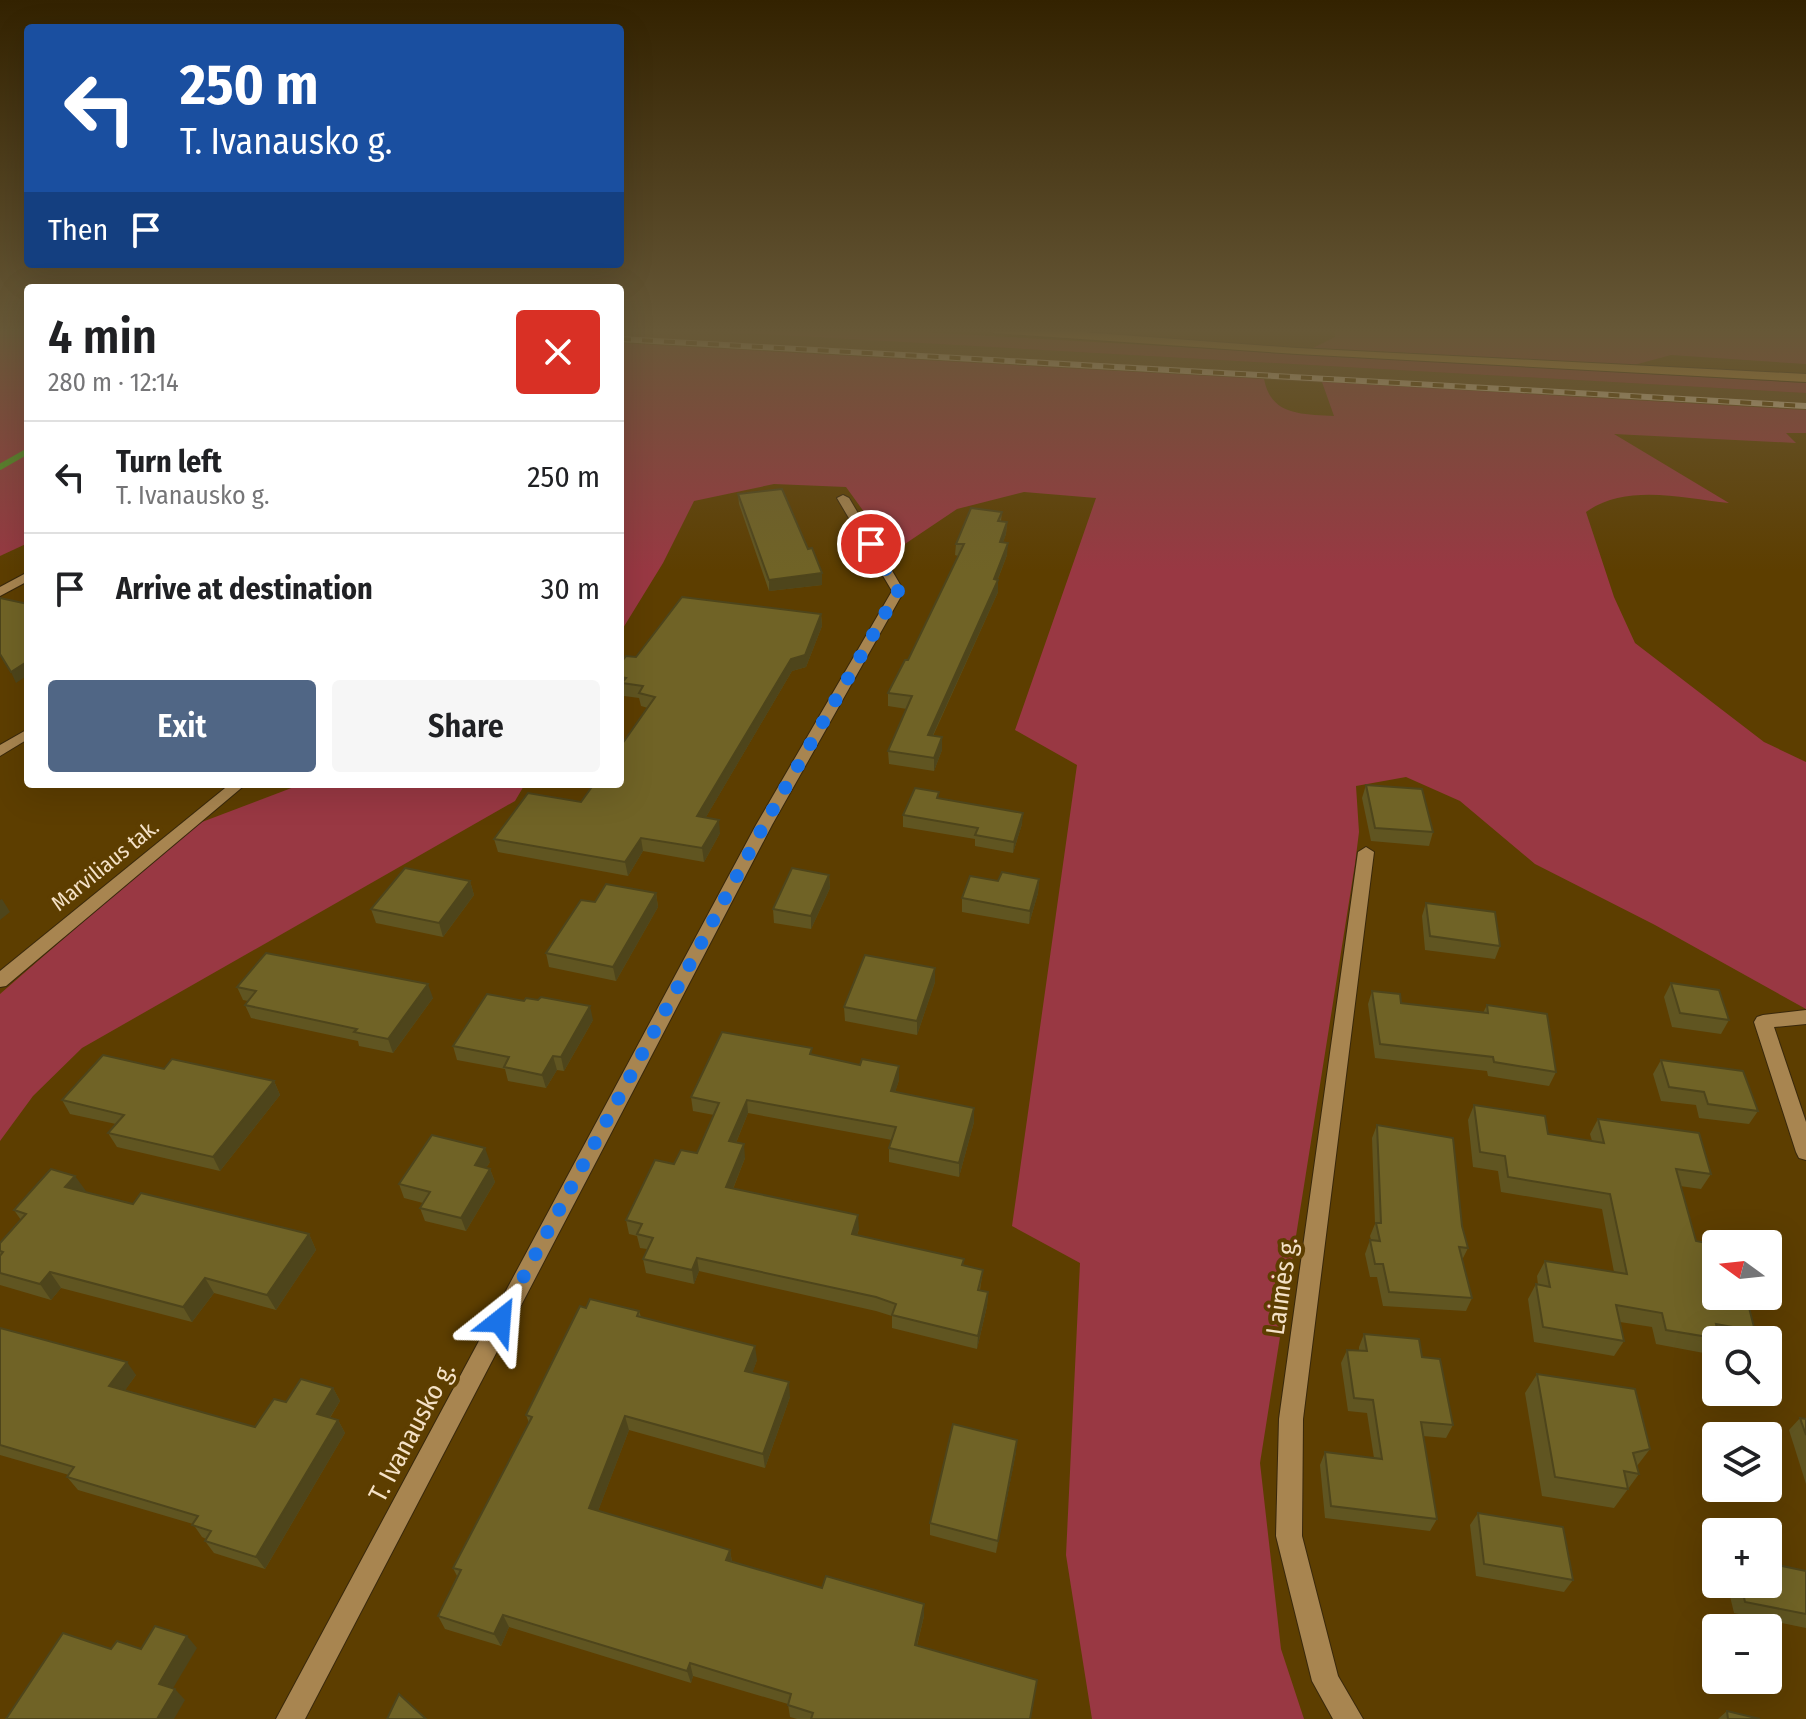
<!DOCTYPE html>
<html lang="en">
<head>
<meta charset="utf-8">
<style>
  :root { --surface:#fff; --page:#f6f6f6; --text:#202124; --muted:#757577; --line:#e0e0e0; --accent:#506685 }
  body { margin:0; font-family:"Fira Sans Condensed",sans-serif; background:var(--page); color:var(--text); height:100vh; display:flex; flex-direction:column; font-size:30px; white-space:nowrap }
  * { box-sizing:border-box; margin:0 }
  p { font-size:26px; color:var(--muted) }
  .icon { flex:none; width:44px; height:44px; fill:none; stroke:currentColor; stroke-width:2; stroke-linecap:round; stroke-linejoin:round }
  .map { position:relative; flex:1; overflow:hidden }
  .details { position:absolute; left:24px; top:284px; width:600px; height:504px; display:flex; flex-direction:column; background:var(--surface); border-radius:8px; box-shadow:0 8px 32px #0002 }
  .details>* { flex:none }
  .banner { position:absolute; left:24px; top:24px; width:600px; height:244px; border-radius:8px; box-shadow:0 8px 32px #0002; background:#1a4fa0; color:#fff; overflow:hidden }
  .needle { width:52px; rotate:285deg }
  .tools { position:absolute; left:1702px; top:1230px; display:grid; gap:16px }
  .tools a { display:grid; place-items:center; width:80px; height:80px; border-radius:8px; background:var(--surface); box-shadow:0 8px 32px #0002; font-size:40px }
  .pin { position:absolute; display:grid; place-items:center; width:68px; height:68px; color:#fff; margin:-34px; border:4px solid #fff; border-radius:50%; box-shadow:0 2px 8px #0007 }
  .me { position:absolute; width:88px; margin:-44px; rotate:28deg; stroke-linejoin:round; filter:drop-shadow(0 0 6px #0008) }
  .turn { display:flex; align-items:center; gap:28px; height:168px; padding:0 24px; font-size:36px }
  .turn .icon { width:104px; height:104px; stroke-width:2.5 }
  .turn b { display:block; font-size:56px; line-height:68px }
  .then { display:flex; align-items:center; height:76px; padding:0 24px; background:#0003; gap:16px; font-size:30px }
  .round { display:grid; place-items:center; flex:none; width:84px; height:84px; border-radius:8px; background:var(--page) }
  .overview { display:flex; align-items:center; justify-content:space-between; height:136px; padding:0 24px }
  h1 { font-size:48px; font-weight:600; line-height:60px }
  .button { display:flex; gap:16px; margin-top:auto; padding:16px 24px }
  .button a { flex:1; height:92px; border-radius:8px; background:var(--accent); color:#fff; font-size:32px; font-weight:600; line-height:92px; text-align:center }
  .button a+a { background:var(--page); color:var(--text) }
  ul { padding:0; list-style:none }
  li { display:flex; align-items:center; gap:24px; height:112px; padding:0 24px; border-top:2px solid var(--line) }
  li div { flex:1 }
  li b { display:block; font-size:30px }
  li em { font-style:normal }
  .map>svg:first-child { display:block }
</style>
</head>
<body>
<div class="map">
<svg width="1806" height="1719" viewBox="0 0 1806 1719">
  <rect width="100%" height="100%" fill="#5d3e00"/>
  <polygon fill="#644718" points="620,330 689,330 1806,393 1806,410 620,343"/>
  <g fill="#993843">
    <polygon points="0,330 28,330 28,543 0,556"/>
    <polygon points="689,330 888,330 1806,383 1806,393"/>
    <polygon points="1335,330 1806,330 1806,364 1671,355 1634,365 1313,348 1335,337"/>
    <path d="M620 343 1264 379C1271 416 1302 414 1334 416L1322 382 1806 410V433H1786L1796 443 1614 434 1729 503C1683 498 1626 483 1586 512L1614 597 1635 643 1764 742 1806 762V1009L1655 925 1535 864 1460 801 1406 777 1356 786 1359 832 1355 864 1260 1463 1281 1649 1304 1719H1092L1066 1555 1080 1263 1012 1226 1077 765 1015 730 1096 498 1024 492 957 509 893 552 846 487 774 484 694 501 663 563 620 633Z"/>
    <polygon points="302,784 525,784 515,801 82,1048 33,1096 0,1141 0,994 194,825"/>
  </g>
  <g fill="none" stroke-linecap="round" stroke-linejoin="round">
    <polyline stroke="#4e9925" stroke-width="6" points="0,467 28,451"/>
    <defs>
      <g id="minor">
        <polygon points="843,495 849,498 904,591 772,825 305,1719 276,1719 756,825 892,591 837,498"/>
        <polygon points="28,572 28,581 0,596 0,587"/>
        <polygon points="28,729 28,739 0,756 0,745"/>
        <polygon points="230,784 246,784 6,986 0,987 0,971"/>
        <polygon points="1366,847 1374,852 1303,1419 1302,1536 1338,1676 1363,1719 1333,1719 1312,1681 1276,1536 1279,1419 1358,852"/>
        <polygon points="1806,1010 1806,1024 1774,1027 1806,1122 1806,1160 1799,1158 1796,1152 1754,1022 1757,1017 1763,1015"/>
      </g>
      <polygon id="primary" points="988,330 1054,330 1297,348 1806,374 1806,382 1297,354 994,333"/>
    </defs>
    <use href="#minor" stroke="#39280b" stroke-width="2"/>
    <use href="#primary" stroke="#39280b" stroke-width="2"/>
    <use href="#minor" fill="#a88550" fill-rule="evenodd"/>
    <use href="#primary" fill="#c59341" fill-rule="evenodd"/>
    <defs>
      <polyline id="rail" points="620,339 1806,406"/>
    </defs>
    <use href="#rail" stroke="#e0cbab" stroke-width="6"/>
    <use href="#rail" stroke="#5d3e00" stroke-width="4" stroke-dasharray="11" stroke-linecap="butt"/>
  </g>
  <g fill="#605521">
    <polygon points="738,494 808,549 822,573 822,585 769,591 739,504"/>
    <polygon points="1002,512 1001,521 1007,522 1006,534 1003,542 1007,555 998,579 998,592 933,736 942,737 942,750 934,771 889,764 888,751 907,709 888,706 888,693 908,660 958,556 955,555 956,544"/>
    <polygon points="821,614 822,626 806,667 792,671 706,817 720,833 704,862 643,851 628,876 498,852 494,839 581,802 648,708 641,706 639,698 624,696 623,690 620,690 620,664 636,657"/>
    <polygon points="1366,785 1433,832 1429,846 1371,841 1362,798"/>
    <polygon points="939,799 1022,824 1013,853 975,846 975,839 903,827 903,815"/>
    <polygon points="829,875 830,888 811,929 774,923 773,909"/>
    <polygon points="1039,879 1038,893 1029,924 962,912 962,898 998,881"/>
    <polygon points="470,881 474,895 443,937 376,923 371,909"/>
    <polygon points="656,893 658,907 616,981 549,967 546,953 595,902"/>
    <polygon points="1426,903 1500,946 1495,959 1425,950 1422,916"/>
    <polygon points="935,968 935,982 917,1035 845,1021 844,1007"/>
    <polygon points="1671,983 1729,1020 1721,1034 1672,1027 1664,997"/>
    <polygon points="237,987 433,998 393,1053 359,1046 358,1041 251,1018 245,1005 248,1001 243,1000"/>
    <polygon points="1372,991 1401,1003 1483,1013 1487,1005 1556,1072 1549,1086 1488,1076 1487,1071 1375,1058 1368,1004"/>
    <polygon points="593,1020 564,1071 557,1070 546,1088 508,1081 505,1069 457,1060 453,1046"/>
    <polygon points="812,1055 860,1065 899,1066 899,1080 895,1092 974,1122 959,1177 889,1162 889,1148 892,1140 748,1113 736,1143 745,1158 733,1189 859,1229 857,1235 983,1270 980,1290 988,1292 987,1306 977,1349 892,1328 892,1316 876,1311 699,1271 694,1284 646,1273 643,1259 647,1249 640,1248 637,1236 629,1234 626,1220 674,1164 697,1153 714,1115 693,1111 691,1097"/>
    <polygon points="1661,1060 1758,1111 1749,1124 1699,1118 1696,1105 1661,1101 1653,1074"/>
    <polygon points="164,1069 274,1081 280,1095 220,1171 117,1147 108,1133 116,1124 70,1114 62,1100"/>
    <polygon points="1474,1105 1548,1134 1592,1141 1590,1134 1598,1119 1711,1174 1701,1189 1680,1186 1696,1241 1716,1296 1755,1331 1748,1340 1716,1340 1716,1345 1709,1354 1656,1344 1652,1327 1620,1322 1624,1341 1614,1356 1534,1342 1528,1299 1536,1284 1538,1285 1537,1276 1545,1261 1614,1272 1602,1209 1501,1192 1498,1171 1473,1167 1468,1120"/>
    <polygon points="1377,1125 1462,1226 1468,1248 1462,1260 1472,1298 1466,1311 1383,1306 1377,1277 1370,1277 1365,1254 1370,1240 1371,1240 1370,1236 1375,1224 1372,1138"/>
    <polygon points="490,1162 486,1168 490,1169 495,1182 466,1231 425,1221 420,1208 423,1203 404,1198 399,1184"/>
    <polygon points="86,1191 85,1192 133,1204 309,1234 316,1250 276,1310 214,1293 192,1322 61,1288 51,1300 0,1285 0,1243 21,1220 14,1210"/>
    <polygon points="586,1308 639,1311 641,1317 757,1360 752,1373 790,1397 765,1468 629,1430 598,1511 730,1550 732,1562 924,1616 917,1646 1030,1719 797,1719 790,1717 788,1704 693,1676 691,1683 509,1627 501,1646 445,1629 438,1616 457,1576 453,1568 529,1423 526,1415"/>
    <polygon points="0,1328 136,1375 125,1390 255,1427 286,1402 333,1388 340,1401 330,1418 338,1420 345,1433 265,1569 214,1553 205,1541 206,1539 202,1537 193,1524 78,1490 67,1477 69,1475 0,1455"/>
    <polygon points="1364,1334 1422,1357 1453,1425 1446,1438 1423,1436 1437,1519 1430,1531 1325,1518 1320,1465 1325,1452 1374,1458 1367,1413 1348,1411 1341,1363 1347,1350 1359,1351 1359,1347"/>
    <polygon points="1537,1374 1650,1449 1637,1466 1639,1474 1614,1508 1542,1496 1525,1393"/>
    <polygon points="1800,1418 1806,1419 1806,1484 1789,1430"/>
    <polygon points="1016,1452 996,1553 930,1535 930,1523"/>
    <polygon points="1478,1513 1573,1580 1564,1592 1476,1576 1470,1525"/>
    <polygon points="1806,1571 1806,1628 1734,1613 1727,1584 1768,1584"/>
    <polygon points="1727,1711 1760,1719 1718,1719"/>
  </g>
  <g fill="#4e451b">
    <polygon points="1007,522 1006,534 999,554 1000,542"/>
    <polygon points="1008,543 1007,555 994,589 998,580 998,592 927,748 928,735 994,579"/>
    <polygon points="822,573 822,585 769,591 769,580"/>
    <polygon points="821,614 822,626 806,667 792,671 699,829 697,816 791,659"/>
    <polygon points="28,661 28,675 16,683 11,672"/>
    <polygon points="942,737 942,750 934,771 934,758"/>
    <polygon points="1023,813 1022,824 1013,853 1014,842"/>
    <polygon points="719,820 720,833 704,862 702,848"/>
    <polygon points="641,838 643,851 628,876 625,862"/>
    <polygon points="829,875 830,888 811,929 811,916"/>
    <polygon points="1039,879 1038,893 1029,924 1030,911"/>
    <polygon points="470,881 474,895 443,937 439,923"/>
    <polygon points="656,893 658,907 616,981 613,967"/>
    <polygon points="2,899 10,912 0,920 0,900"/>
    <polygon points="935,968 935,982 917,1035 917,1021"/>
    <polygon points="428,984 433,998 393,1053 388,1039"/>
    <polygon points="590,1006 593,1020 564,1071 561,1057"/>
    <polygon points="553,1056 557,1070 546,1088 542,1075"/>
    <polygon points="899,1066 899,1080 891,1105 891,1091"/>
    <polygon points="274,1081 280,1095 220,1171 213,1157"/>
    <polygon points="747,1100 748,1113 731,1155 729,1141"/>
    <polygon points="974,1108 974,1122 959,1177 959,1163"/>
    <polygon points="744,1144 745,1158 728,1201 726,1187"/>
    <polygon points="485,1148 490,1162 479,1179 475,1165"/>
    <polygon points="490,1169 495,1182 466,1231 461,1218"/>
    <polygon points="75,1176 86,1191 76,1203 65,1187"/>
    <polygon points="858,1215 859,1229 853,1247 852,1234"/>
    <polygon points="309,1234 316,1250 276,1310 267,1295"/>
    <polygon points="697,1258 699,1271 694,1284 692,1270"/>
    <polygon points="50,1272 61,1288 51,1300 40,1284"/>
    <polygon points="205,1278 214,1293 192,1322 183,1307"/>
    <polygon points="988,1292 987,1306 977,1349 978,1336"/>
    <polygon points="755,1346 757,1360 748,1386 745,1371"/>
    <polygon points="127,1362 136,1375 119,1399 109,1386"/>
    <polygon points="789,1382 790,1397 765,1468 763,1454"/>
    <polygon points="333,1388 340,1401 324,1427 317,1414"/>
    <polygon points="625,1416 629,1430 594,1522 589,1508"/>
    <polygon points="338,1420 345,1433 265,1569 256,1557"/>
    <polygon points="1017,1440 1016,1452 996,1553 998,1541"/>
    <polygon points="730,1550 732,1563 726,1560"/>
    <polygon points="924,1604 924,1616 914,1657 915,1645"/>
    <polygon points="503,1615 509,1627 501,1646 494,1634"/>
    <polygon points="187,1636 197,1648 169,1695 159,1684"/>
    <polygon points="690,1663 693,1676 691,1683 687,1671"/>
    <polygon points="175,1689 185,1700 174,1719 157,1719"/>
  </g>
  <g fill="#706326" stroke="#4e451b" stroke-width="2">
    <polygon points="782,489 808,549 812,548 822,573 769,580 738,494"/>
    <polygon points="971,508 1002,512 998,521 1007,522 1000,542 1008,543 994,579 998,580 928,735 942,737 934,758 888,751 912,696 888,693 905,660 908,660 964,544 956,544"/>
    <polygon points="682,597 821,614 805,655 791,659 697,816 719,820 702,848 641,838 625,862 494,839 528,793 581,802 594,784 620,784 620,747 655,697 639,693 643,686 622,683 626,678 620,677 620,664 626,656 636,657"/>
    <polygon points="0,598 28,604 28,661 11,672 0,654"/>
    <polygon points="1366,785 1422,789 1433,832 1375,828"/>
    <polygon points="915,788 939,792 937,798 1023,813 1014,842 975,835 978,828 903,815"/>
    <polygon points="405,868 470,881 439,923 371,909"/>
    <polygon points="792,868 829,875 811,916 773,909"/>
    <polygon points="1002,872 1039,879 1030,911 962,898 970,876 998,881"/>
    <polygon points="606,884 656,893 613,967 546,953 581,900 595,902"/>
    <polygon points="1426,903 1495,912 1500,946 1430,936"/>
    <polygon points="266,953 428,984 388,1039 354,1032 357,1029 245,1005 256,991 237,987"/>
    <polygon points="865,955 935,968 917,1021 844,1007"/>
    <polygon points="1671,983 1719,990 1729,1020 1680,1013"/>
    <polygon points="1372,991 1400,994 1401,1003 1488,1013 1487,1005 1547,1014 1556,1072 1494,1062 1493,1057 1380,1044"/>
    <polygon points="487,994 524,1001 526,998 538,1000 541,997 590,1006 561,1057 553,1056 542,1075 504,1067 509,1057 453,1046"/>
    <polygon points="722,1032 812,1048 810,1054 860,1065 862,1059 899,1066 891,1091 974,1108 959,1163 889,1148 896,1127 747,1100 729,1141 744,1144 726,1187 858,1215 852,1234 964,1259 962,1265 983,1270 978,1290 988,1292 978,1336 892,1315 896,1304 876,1297 697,1258 692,1270 643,1259 653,1238 637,1234 642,1224 626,1220 655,1160 674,1164 681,1150 697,1153 719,1103 691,1097"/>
    <polygon points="103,1055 164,1069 172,1059 274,1081 213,1157 108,1133 124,1115 62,1100"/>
    <polygon points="1661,1060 1743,1071 1758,1111 1708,1104 1704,1092 1669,1087"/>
    <polygon points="1474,1105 1545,1116 1548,1134 1604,1143 1598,1119 1699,1133 1711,1174 1676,1169 1696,1241 1716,1245 1716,1296 1746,1296 1755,1331 1716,1324 1720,1339 1666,1330 1662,1313 1616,1305 1624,1341 1543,1327 1536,1284 1550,1287 1545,1261 1627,1274 1610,1194 1508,1177 1505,1156 1480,1152"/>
    <polygon points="1377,1125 1453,1138 1462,1226 1468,1248 1459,1247 1472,1298 1389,1292 1383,1264 1375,1264 1370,1240 1380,1241 1376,1223 1381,1223"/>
    <polygon points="432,1135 485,1148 475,1165 490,1169 461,1218 420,1208 430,1192 399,1184"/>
    <polygon points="51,1169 75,1176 65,1187 133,1204 141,1193 309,1234 267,1295 205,1278 183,1307 50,1272 40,1284 0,1273 0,1256 3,1252 0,1251 0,1243 26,1214 14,1210"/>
    <polygon points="590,1299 639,1311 637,1316 755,1346 745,1371 789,1382 763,1454 625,1416 589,1508 730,1550 726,1560 822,1588 826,1576 924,1604 915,1645 1037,1680 1030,1719 811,1719 813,1713 788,1705 791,1694 690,1663 687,1671 503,1615 494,1634 438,1616 461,1570 453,1568 532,1417 526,1415 580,1306 586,1308"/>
    <polygon points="0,1328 127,1362 109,1386 255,1427 274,1399 286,1402 301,1379 333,1388 317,1414 338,1420 256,1557 205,1541 211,1531 192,1525 198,1516 67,1477 74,1467 0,1445"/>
    <polygon points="1364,1334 1419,1339 1422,1357 1440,1359 1453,1425 1421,1422 1437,1519 1331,1506 1325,1452 1382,1459 1373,1400 1354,1398 1347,1350 1367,1351"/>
    <polygon points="1537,1374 1635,1389 1650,1449 1633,1453 1639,1474 1624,1471 1628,1489 1555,1477"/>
    <polygon points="1800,1418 1806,1419 1806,1435"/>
    <polygon points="953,1424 1017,1440 998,1541 930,1523"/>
    <polygon points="1478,1513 1563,1527 1573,1580 1484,1564"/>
    <polygon points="1768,1563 1806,1571 1806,1614 1745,1602 1741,1584 1768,1584"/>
    <polygon points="155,1626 187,1636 159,1684 175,1689 157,1719 6,1719 63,1633 111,1649 117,1641 141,1649"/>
    <polygon points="399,1694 426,1719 387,1719"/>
    <polygon points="1727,1711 1760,1719 1728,1719"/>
  </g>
  <linearGradient id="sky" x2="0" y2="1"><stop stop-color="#320"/><stop offset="0.58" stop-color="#675837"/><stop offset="1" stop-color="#675837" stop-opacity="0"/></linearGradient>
  <rect width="1806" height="571" fill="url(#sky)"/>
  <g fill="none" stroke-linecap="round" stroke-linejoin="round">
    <polyline stroke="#1a73e8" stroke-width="14" stroke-dasharray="0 25.2" points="500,1321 764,825 898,591 871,544"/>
  </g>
  <g text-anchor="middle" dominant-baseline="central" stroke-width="8" stroke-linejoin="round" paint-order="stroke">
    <g font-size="22" fill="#f4e1c6" stroke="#5d3e00">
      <text transform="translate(105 865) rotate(-39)">Marviliaus tak.</text>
    </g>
    <g font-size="26" fill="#f4e1c6" stroke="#5d3e00">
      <text transform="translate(1282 1286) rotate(-82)">Laimės g.</text>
      <text transform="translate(412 1432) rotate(-62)">T. Ivanausko g.</text>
    </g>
  </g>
</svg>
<div class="tools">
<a><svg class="needle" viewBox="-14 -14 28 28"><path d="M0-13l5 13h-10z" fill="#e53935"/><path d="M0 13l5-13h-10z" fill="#757577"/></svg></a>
<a><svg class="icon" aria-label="search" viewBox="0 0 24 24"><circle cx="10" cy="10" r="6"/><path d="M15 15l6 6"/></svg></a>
<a><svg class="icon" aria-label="layers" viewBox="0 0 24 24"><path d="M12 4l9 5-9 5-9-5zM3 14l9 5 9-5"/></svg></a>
<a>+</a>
<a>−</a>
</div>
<div class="pin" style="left:871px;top:544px;background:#d93025"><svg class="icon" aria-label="arrive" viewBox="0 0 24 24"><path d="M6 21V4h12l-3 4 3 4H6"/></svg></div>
<svg class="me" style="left:500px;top:1321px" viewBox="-20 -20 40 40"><path d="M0-17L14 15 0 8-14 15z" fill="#1a73e8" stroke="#fff" stroke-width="4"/></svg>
<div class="banner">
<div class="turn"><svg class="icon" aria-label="left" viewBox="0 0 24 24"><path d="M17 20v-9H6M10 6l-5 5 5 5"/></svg><div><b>250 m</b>T. Ivanausko g.</div></div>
<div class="then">Then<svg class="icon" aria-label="arrive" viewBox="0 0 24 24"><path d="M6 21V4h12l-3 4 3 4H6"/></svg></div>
</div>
<section class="details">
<div class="overview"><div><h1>4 min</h1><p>280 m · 12:14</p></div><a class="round" style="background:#d93025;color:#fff"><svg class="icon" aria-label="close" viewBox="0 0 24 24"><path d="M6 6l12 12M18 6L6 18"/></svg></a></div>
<ul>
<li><svg class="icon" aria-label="left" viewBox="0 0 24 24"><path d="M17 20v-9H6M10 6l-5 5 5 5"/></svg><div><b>Turn left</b><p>T. Ivanausko g.</p></div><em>250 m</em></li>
<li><svg class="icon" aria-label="arrive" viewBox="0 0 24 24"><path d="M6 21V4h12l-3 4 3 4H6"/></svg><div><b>Arrive at destination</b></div><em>30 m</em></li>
</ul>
<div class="button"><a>Exit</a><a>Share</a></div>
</section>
</div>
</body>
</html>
